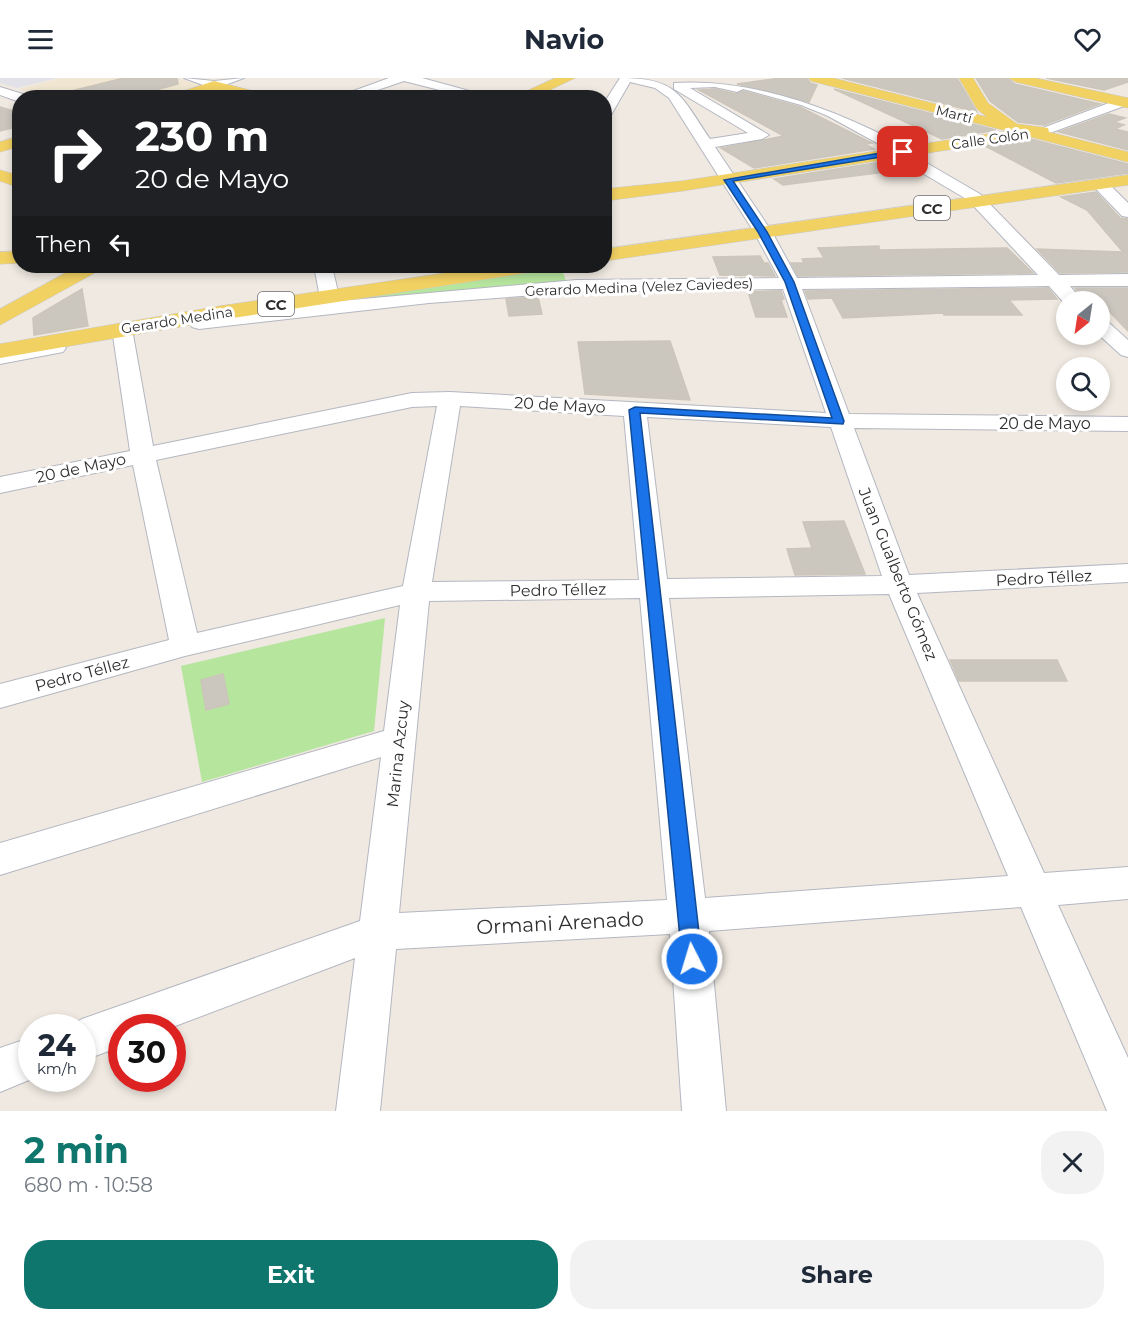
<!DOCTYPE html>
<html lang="en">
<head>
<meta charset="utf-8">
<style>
  :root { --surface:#fff; --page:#f2f2f3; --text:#1f2937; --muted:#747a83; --accent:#0f766e }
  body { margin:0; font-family:Montserrat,sans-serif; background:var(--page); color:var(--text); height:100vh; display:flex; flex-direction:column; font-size:22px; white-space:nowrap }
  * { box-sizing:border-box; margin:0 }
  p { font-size:20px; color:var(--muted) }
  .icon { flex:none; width:33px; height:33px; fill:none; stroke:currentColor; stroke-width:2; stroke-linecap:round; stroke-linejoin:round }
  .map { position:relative; height:1033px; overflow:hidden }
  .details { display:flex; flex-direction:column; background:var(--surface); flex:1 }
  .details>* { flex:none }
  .guide { position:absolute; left:12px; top:12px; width:600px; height:183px; border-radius:24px; box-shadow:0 3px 9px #0003; background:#202124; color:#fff; overflow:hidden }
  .needle { width:39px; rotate:210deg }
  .fabs { position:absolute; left:1056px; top:213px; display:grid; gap:12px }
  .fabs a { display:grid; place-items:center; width:54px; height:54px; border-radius:50%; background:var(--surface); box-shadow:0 3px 9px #0003; font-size:30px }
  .speed { position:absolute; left:18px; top:936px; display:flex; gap:12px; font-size:30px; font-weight:700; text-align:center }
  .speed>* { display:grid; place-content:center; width:78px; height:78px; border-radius:50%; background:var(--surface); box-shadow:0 3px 9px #0003; line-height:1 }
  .speed small { font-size:15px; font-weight:400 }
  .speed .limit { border:9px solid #d22; background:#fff; color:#111 }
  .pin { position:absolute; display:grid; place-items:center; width:51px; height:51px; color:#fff; margin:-26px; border-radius:12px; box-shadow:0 3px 9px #0006 }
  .me { position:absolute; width:66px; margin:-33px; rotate:355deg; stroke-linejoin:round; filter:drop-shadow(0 0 4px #0008) }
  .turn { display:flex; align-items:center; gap:21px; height:126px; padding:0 24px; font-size:27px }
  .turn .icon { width:78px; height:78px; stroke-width:2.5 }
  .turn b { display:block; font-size:42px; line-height:51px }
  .then { display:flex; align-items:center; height:57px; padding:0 24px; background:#0003; gap:12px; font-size:22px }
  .round { display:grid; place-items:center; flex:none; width:63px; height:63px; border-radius:24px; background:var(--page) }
  .overview { display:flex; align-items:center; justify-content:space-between; height:102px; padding:0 24px }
  h1 { font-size:36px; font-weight:700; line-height:45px; color:var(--accent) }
  .action { display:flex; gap:12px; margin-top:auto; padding:12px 24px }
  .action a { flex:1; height:69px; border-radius:24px; background:var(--accent); color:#fff; font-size:24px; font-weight:700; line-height:69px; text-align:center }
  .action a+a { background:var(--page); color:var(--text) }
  header { display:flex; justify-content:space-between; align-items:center; height:78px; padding:0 24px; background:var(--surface); font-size:27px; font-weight:700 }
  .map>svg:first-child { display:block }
</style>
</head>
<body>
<header><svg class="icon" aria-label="menu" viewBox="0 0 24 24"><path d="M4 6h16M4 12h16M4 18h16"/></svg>Navio<svg class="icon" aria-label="heart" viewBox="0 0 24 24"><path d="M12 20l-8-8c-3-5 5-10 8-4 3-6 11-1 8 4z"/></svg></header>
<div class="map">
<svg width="1128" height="1033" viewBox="0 0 1128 1033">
  <rect width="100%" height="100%" fill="#efe9e1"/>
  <polygon fill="#e3e1e8" points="0,0 57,0 17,10 0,5"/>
  <polygon fill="#f0e6d1" points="62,0 176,0 201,7 158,20 45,19 19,11"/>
  <g fill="#b6e59e">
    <polygon points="555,188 561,189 566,203 352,223 348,221 349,218"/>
    <polygon points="385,540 374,653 202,704 181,588"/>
  </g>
  <g fill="#cbc7bf" stroke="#cbc5ba" stroke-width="1.5">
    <polygon points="124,0 177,0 178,6 126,20 72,20 71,13"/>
    <polygon points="781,0 807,0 810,5 817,7 809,24 737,6"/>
    <polygon points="842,0 957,0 977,34"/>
    <polygon points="976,0 1007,0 1015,6 1100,26 1044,47 1018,44 990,23"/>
    <polygon points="1046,0 1128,0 1128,4 1104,12"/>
    <polygon points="715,11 736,16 743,13 800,29 872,65 865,66 874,71 754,90 721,70 784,58 699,12"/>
    <polygon points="834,11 996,52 942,61"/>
    <polygon points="0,29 20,35 20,48 0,53"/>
    <polygon points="1109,36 1125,40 1114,44 1124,47 1115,51 1128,54 1128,72 1059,54"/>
    <polygon points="1031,61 1128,86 1128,95 1056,105 985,68"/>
    <polygon points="894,82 909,91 783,107 774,101"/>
    <polygon points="1096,114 1120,140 1128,141 1128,194 1060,195 1037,171 1123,174 1087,132 1061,119"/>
    <polygon points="879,168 879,172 1007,170 1033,195 798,198 791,185 804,185 802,181 824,180 818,170"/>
    <polygon points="760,178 764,185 768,185 775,198 720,197 713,179"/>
    <polygon points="1048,210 1057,221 1009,222 1022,237 944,237 943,235 843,240 832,220 808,221 805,213"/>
    <polygon points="1075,210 1128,210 1128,253 1100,224 1085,224"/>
    <polygon points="82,211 88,248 34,257 33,240"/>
    <polygon points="781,213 784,221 781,222 787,239 756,239 748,214"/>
    <polygon points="538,219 542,236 509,238 506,221"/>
    <polygon points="670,263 690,322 585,316 578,264"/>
    <polygon points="844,443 865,496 795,497 787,471 812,470 803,444"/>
    <polygon points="950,582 1057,582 1067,603 959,603"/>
    <polygon points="223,596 229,626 206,632 201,602"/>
  </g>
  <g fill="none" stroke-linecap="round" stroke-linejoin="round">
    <defs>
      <g id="minor">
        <polygon points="184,0 214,3 244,0 214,11"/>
        <polygon points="389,0 422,0 495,20 471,20 404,3 354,20 334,20"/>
        <path d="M620 0C678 0 680 17 710 61L748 55 674 11V5C754 0 837 32 908 70L913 77 980 116 1059 197 1128 196V208H1070L1083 224H1066V227L1049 208 802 211 849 336 1128 339V353L854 350 909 497 1128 486V504L917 515 1044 795 1128 789V821L1058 827 1128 980V1033H1107L1021 829 709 853 726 1033H682L670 856 396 871 380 1033H336L355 880 170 950H122V968L82 983V950H66L82 941 360 843 381 679 0 797V765L384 653 400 527 185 578 0 630V606L169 562 133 387 0 415V399L130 373 112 251 115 247H129L132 251 153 368 412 315 450 314 826 335 783 211 576 214 429 225 199 251 192 249 189 245 192 241 199 239 321 225 314 188H332L340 223 576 202 779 200 754 154 669 20 655 10 630 4 611 37 604 41V25ZM715 9 737 14 743 11 801 27 828 38 897 76 902 83 968 122 1038 197 797 200 772 154 715 69 762 61 769 57 690 10ZM437 328 403 508 197 555 156 382 412 329ZM460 328 624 338 639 502 432 504ZM647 339 831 349 882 498 667 501ZM889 516 1008 798 705 820 669 520ZM640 520 667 822 399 835 429 523Z"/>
        <polygon points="0,9 26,17 27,20 20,20 20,24 0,17"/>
        <polygon points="1122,20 1127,21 1127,27 1047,56 1037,56 1035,53"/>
        <polygon points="1101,102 1107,104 1128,125 1128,139 1122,138 1095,110 1093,107 1095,104"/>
        <polygon points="1100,241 1107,243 1128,262 1128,279 1121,277 1098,256"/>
        <polygon points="56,264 63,266 66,270 63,274 0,286 0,274"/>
        <polygon points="32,959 32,1000 34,1000 0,1014 0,970"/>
      </g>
      <g id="major">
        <polygon points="555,0 575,0 533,20 512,20"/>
        <polygon points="809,0 833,0 987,39 977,31 959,0 973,0 988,25 1017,46 1048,50 1049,54 1128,74 1128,84 1031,59 682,113 604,123 604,111 682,103 1007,53 811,3"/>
        <polygon points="1009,0 1035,0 1128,20 1128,30 1016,4"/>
        <polygon points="214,3 269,17 271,20 245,20 214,12 188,20 163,20"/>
        <polygon points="20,58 20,68 0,74 0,64"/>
        <polygon points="0,92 20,98 20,110 0,103"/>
        <polygon points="1128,97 1128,107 604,183 604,171"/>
        <polygon points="20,173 20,185 0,186 0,174"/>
        <polygon points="78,188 104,188 100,192 0,247 0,231"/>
        <polygon points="493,188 543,188 539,192 532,194 220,242 0,280 0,266 220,228"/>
      </g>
    </defs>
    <use href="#minor" stroke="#b4b7c1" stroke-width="2"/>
    <use href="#major" stroke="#c9c9c9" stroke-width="1"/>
    <use href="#minor" fill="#fff" fill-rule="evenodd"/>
    <use href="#major" fill="#f2d163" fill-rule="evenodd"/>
  </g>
  <polygon fill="#1a73e8" stroke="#114b97" stroke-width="1.5" points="903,71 906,75 733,103 767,154 794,204 844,343 843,346 640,335 702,881 699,887 692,890 685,887 682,881 629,332 635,329 832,340 785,204 758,154 724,102"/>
  <g text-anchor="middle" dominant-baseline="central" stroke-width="6" stroke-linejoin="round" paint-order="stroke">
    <g font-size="14" fill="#2e2e2e" stroke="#fff">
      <text transform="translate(954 36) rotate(14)">Martí</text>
      <text transform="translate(990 61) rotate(-8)">Calle Colón</text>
      <text transform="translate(639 209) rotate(-2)">Gerardo Medina (Velez Caviedes)</text>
      <text transform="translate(177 242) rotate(-9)">Gerardo Medina</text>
    </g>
    <g fill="#fff" stroke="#6d6d6d" stroke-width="1.5">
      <rect x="914" y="118" width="36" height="24" rx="4.5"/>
      <rect x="258" y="214" width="36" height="24" rx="4.5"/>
    </g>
    <g font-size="15" font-weight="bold" fill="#2e2e2e">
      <text x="932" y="130">CC</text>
      <text x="276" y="226">CC</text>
    </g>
    <g font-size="16" fill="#2e2e2e" stroke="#fff">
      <text transform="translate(560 327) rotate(3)">20 de Mayo</text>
      <text x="1045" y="345">20 de Mayo</text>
      <text transform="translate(81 390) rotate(-12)">20 de Mayo</text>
      <text transform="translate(898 496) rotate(68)">Juan Gualberto Gómez</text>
      <text transform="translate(1044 500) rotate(-3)">Pedro Téllez</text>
      <text transform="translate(558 512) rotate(-1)">Pedro Téllez</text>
      <text transform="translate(82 596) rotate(-15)">Pedro Téllez</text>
      <text transform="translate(398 676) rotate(-84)">Marina Azcuy</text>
    </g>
    <g font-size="20" fill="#2e2e2e" stroke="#fff">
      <text transform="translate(560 845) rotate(-3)">Ormani Arenado</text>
    </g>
  </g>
</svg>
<div class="fabs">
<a><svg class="needle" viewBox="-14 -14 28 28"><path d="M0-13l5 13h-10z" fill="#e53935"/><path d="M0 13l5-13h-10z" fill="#747a83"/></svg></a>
<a><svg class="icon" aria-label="search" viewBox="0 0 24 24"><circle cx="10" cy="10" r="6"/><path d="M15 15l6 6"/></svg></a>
</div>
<div class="speed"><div>24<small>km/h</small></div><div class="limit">30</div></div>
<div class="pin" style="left:903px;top:74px;background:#d93025"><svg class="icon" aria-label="arrive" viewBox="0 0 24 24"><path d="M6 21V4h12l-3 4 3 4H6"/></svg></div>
<svg class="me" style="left:692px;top:881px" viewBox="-20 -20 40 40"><circle r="17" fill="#1a73e8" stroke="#fff" stroke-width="3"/><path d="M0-11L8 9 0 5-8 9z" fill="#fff"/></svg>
<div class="guide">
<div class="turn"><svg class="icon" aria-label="right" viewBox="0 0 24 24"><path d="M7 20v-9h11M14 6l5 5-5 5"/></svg><div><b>230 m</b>20 de Mayo</div></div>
<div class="then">Then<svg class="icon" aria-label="left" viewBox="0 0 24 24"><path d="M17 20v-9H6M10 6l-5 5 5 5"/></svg></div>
</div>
</div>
<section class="details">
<div class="overview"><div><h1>2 min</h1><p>680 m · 10:58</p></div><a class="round"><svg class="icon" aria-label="close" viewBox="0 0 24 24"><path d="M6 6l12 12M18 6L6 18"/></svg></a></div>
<div class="action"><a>Exit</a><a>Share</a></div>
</section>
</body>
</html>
